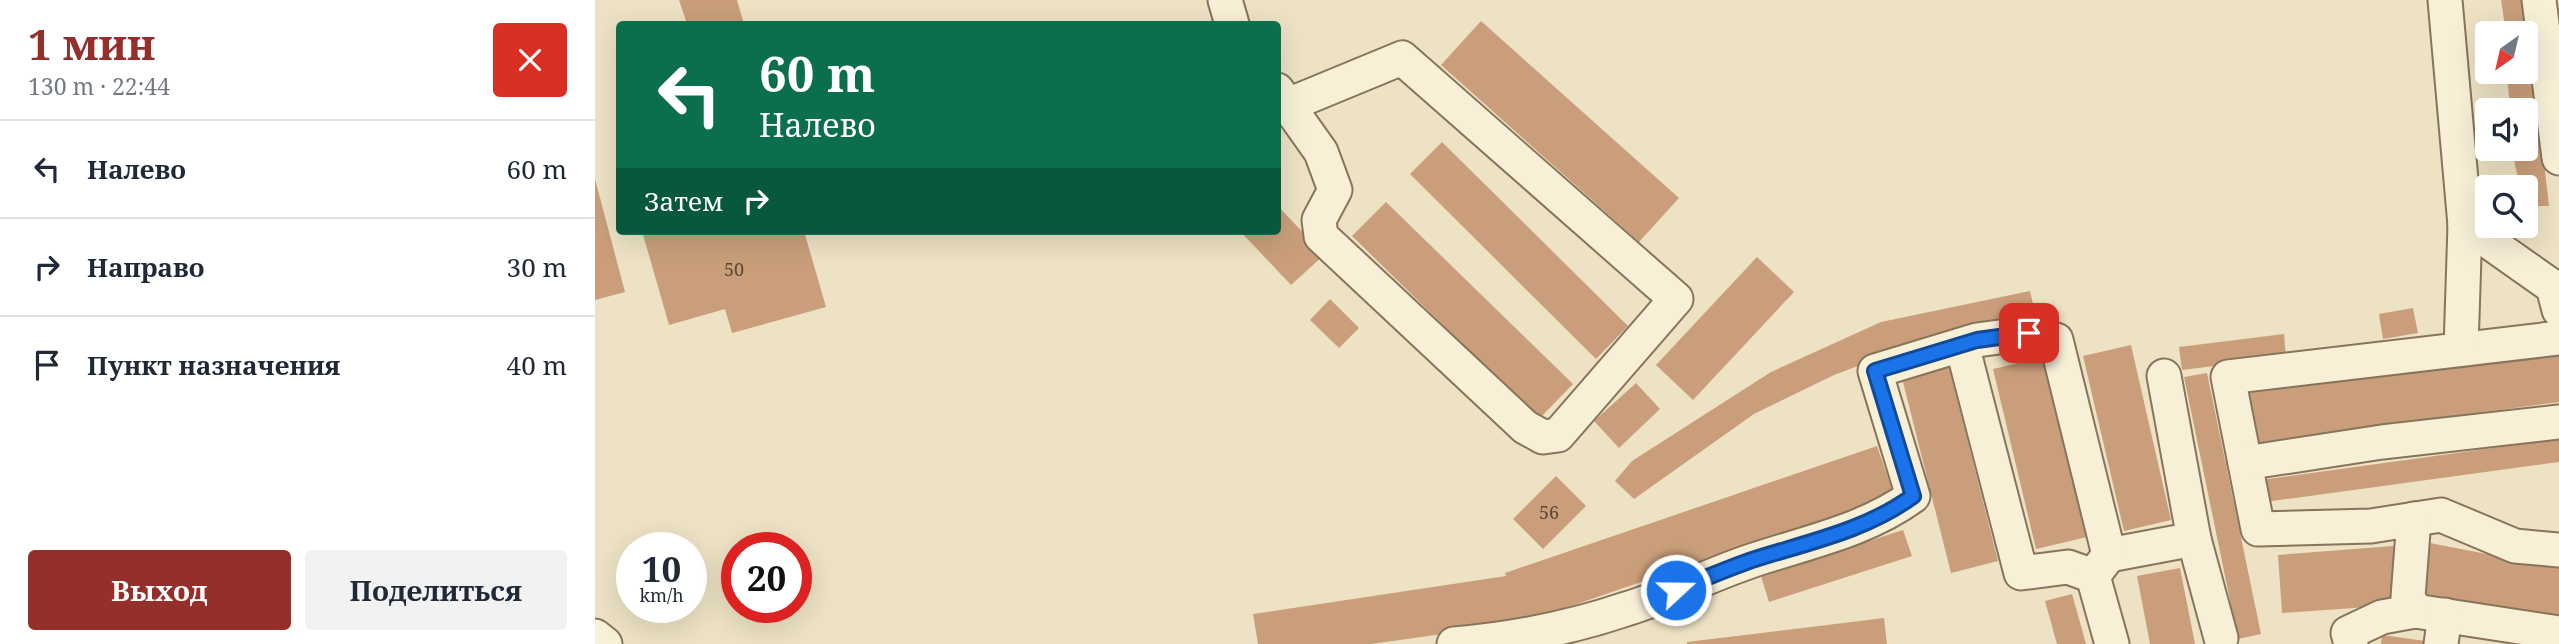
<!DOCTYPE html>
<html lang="ru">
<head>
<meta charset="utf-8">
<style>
  :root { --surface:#fff; --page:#f2f2f3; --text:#1f2937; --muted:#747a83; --line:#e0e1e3; --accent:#942f2c }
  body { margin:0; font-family:"Noto Serif",serif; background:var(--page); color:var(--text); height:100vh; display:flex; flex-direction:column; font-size:26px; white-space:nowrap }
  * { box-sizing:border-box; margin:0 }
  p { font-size:23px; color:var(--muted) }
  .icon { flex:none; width:38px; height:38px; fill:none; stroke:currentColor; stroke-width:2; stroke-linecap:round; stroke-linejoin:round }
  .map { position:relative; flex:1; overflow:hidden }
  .sheet { display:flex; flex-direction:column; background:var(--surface); width:595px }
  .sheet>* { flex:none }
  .top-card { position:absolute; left:21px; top:21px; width:665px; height:214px; border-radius:7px; box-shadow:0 7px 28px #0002; background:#0b6e4f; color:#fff; overflow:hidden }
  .needle { width:46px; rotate:214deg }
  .fabs { position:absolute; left:1880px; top:21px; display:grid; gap:14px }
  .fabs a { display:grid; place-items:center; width:63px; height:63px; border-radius:7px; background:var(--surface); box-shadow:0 7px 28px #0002; font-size:35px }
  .speed { position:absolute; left:21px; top:532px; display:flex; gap:14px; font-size:35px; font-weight:700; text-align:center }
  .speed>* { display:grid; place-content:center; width:91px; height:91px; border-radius:50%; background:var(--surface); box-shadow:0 7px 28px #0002; line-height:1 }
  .speed small { font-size:18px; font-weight:400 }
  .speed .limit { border:10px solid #d22; background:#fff; color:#111 }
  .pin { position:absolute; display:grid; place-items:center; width:60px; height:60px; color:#fff; margin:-30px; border-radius:14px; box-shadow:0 4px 10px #0006 }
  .me { position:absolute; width:77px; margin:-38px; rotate:69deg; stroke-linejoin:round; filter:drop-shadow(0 0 5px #0008) }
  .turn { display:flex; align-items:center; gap:24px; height:147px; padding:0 28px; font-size:32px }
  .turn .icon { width:91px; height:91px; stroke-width:2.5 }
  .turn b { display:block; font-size:49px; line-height:60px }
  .then { display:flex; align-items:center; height:66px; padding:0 28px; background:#0003; gap:14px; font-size:26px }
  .round { display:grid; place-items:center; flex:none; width:74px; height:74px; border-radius:7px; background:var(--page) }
  .headline { display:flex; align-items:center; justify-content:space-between; height:119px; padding:0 28px }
  h1 { font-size:42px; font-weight:700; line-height:52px; color:var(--accent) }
  .primary-button { display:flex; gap:14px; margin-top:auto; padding:14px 28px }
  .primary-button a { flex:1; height:80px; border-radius:7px; background:var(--accent); color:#fff; font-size:28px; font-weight:700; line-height:80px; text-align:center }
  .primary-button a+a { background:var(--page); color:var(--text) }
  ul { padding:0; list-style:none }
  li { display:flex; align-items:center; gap:21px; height:98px; padding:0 28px; border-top:2px solid var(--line) }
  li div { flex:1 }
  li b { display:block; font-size:26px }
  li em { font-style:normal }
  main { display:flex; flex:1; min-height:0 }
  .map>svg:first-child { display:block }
</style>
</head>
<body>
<main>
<section class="sheet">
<div class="headline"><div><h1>1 мин</h1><p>130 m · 22:44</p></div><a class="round" style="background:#d93025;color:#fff"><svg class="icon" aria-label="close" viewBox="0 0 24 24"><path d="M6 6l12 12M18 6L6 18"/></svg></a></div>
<ul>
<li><svg class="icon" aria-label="left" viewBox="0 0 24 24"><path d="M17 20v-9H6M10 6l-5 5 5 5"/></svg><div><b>Налево</b></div><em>60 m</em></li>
<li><svg class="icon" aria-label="right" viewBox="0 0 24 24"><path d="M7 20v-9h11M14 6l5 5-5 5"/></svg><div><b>Направо</b></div><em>30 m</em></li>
<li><svg class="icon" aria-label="arrive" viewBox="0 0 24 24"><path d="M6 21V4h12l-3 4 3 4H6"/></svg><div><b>Пункт назначения</b></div><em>40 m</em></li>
</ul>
<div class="primary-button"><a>Выход</a><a>Поделиться</a></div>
</section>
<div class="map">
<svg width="1964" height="644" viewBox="0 0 1964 644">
  <rect width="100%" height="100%" fill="#ede2c4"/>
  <g fill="#ca9e7a">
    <polygon points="84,0 142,0 149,24 92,24"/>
    <polygon points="1906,0 1930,0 1954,206 1930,206 1930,187 1925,187 1919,160 1918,149 1930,149 1930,110 1915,110 1912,72 1930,72 1930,33 1911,33"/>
    <polygon points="886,21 1084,198 1044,242 846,65"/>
    <polygon points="847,142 1033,326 1001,359 815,174"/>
    <polygon points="0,179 30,292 0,300"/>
    <polygon points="791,202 978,384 944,419 757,236"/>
    <polygon points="682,205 729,255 696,285 645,231 682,231"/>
    <polygon points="47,231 209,231 231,307 137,333 130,309 74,325"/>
    <polygon points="1162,257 1199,292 1098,400 1061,365"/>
    <polygon points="1435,291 1441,317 1329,341 1239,375 1159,414 1039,499 1020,481 1037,461 1176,372 1286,322"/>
    <polygon points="735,299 764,328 744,348 715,320"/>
    <polygon points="1818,308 1823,333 1788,339 1784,314"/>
    <polygon points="1689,334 1691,357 1587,370 1584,347"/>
    <polygon points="1536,345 1576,520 1529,531 1488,356"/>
    <polygon points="1964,347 1964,402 1662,443 1654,389"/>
    <polygon points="1449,357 1492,537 1441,549 1398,369"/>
    <polygon points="1354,367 1403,561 1356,573 1307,378"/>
    <polygon points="1612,373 1666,634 1643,639 1589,377"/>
    <polygon points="1041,383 1065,409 1024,448 999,421"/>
    <polygon points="1964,439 1964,462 1670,502 1666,480"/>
    <polygon points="1282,446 1299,495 927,623 776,644 663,644 658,614 911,576 910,573"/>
    <polygon points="961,476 991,506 948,549 918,519"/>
    <polygon points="1308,530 1317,556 1174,602 1166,576"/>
    <polygon points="1835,543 1964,568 1964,621 1825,594"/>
    <polygon points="1798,546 1803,605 1687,613 1683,555"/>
    <polygon points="1585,568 1600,644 1555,644 1542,576"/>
    <polygon points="1477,594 1491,644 1462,644 1450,601"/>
    <polygon points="1289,618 1292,644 1092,644 1092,642"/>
    <polygon points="1787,635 1830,641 1830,644 1786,644"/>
  </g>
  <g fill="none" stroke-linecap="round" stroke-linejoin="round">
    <defs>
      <g id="minor">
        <polyline points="630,0 637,24"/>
        <polyline points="1850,0 1870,225 1958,287 1964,310"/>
        <polyline points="1944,0 1964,158"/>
        <polyline points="682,90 726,152 740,190 724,220 726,236 930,427 948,437 963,435 1081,299 807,58 693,105"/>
        <polyline points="1964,338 1633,377 1663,529 1776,526 1846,515 1920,546 1964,550"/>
        <polyline points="1367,345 1426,573 1473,567 1498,576"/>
        <polyline points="1866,349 1870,225"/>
        <polyline points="1650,463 1787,442 1964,422"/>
        <polyline points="1819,519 1813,597 1820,611 1964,633"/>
        <polyline points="1599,539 1626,638"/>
        <polyline points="1514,555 1599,539 1569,376"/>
        <polyline points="0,636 10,644"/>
        <path d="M859 644C918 639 975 628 1031 609 1074 596 1114 575 1156 561 1212 542 1270 531 1318 496L1280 371 1382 340 1434 333 1461 340 1514 555 1498 576 1517 644"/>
        <polyline points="1756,644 1753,633 1787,617 1820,611"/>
        <polyline points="1846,644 1850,615"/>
      </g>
    </defs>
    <use href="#minor" stroke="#87745b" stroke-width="37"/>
    <use href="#minor" stroke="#f8efd7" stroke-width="33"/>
  </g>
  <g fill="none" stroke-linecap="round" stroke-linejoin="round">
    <defs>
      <path id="route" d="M1081 590C1106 580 1131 569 1157 560 1213 542 1270 531 1318 496L1280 371 1382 340 1434 333"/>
    </defs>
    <use href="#route" stroke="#114b97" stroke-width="18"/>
    <use href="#route" stroke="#1a73e8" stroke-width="12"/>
  </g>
  <g text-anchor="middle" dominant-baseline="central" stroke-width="5" stroke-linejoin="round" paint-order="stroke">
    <g font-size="18" fill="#5c4835">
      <text x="139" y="269">50</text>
      <text x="954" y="512">56</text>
    </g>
  </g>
</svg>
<div class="fabs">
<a><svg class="needle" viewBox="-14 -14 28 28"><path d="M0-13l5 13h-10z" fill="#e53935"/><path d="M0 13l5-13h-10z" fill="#747a83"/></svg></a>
<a><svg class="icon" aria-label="sound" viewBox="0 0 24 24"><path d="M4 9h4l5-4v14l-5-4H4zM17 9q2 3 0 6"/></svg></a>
<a><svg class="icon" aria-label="search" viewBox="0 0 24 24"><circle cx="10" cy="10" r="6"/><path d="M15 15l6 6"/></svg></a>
</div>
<div class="speed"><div>10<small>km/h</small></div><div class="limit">20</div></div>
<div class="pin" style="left:1434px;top:333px;background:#d93025"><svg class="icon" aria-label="arrive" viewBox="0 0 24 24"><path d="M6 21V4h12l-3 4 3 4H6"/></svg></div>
<svg class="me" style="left:1081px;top:590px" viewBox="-20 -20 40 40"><circle r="17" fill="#1a73e8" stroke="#fff" stroke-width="3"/><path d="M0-11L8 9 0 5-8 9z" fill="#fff"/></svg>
<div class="top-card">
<div class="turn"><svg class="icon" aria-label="left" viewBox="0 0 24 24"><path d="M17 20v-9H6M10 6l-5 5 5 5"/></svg><div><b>60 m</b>Налево</div></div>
<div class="then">Затем<svg class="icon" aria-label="right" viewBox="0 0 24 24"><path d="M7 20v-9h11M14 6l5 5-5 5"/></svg></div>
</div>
</div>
</main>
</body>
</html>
